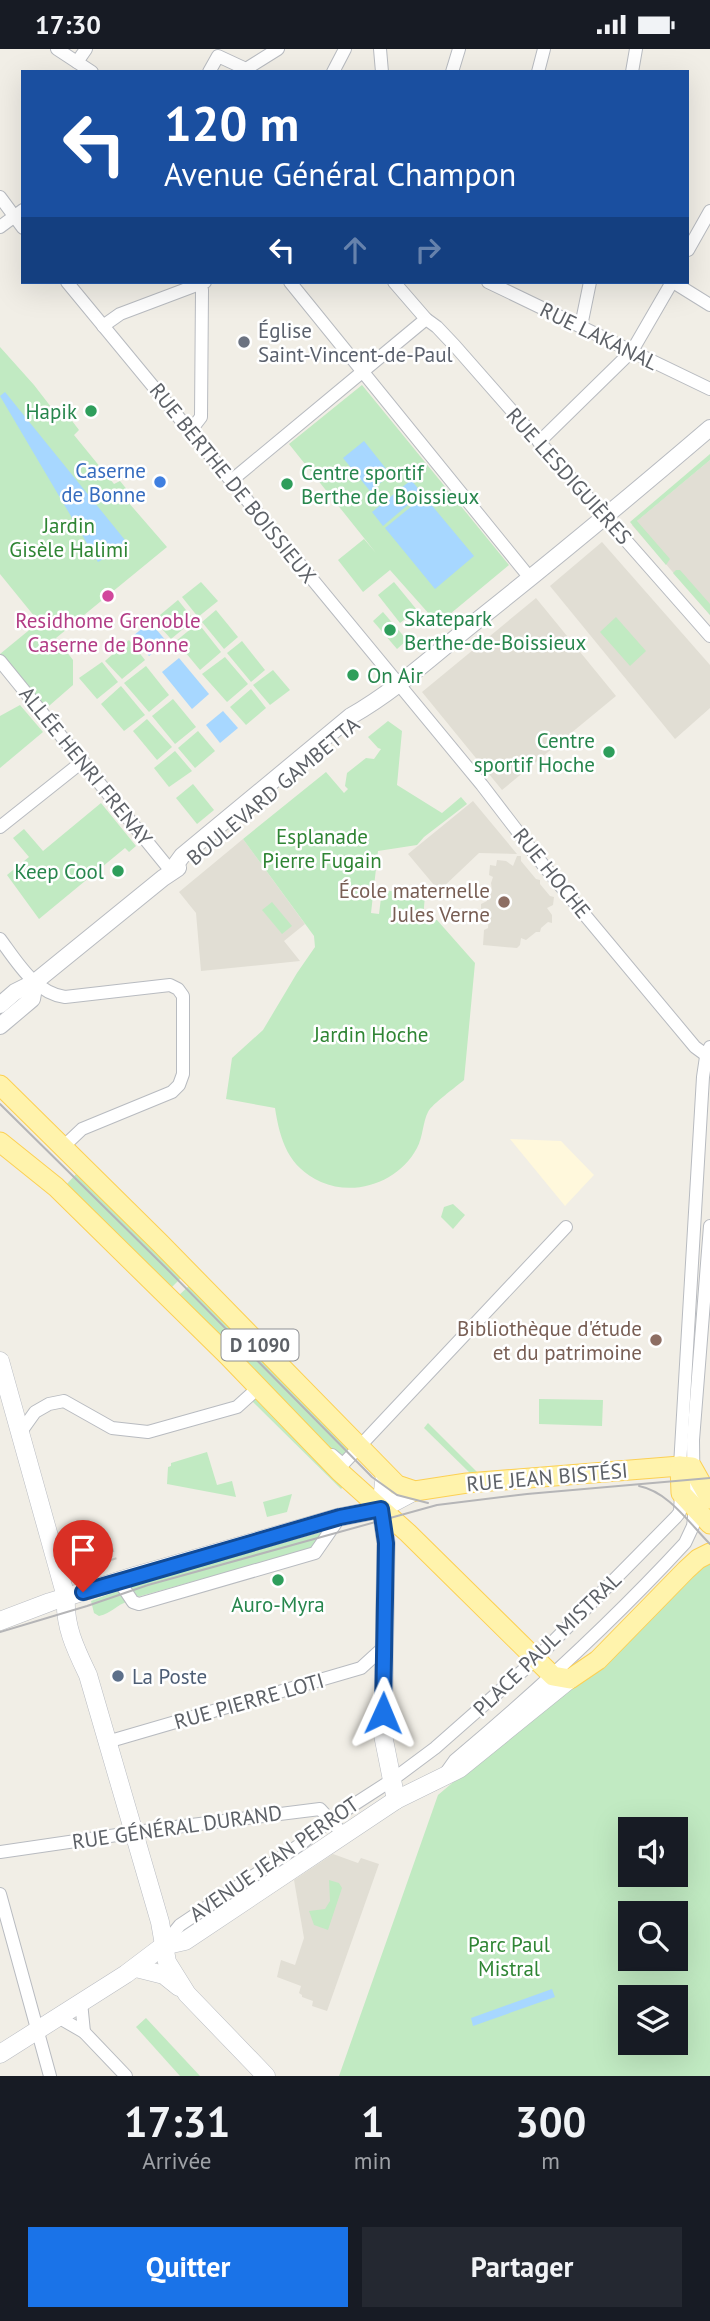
<!DOCTYPE html>
<html lang="fr">
<head>
<meta charset="utf-8">
<style>
  :root { --surface:#171b24; --page:#242831; --text:#f1f3f6; --muted:#9ea1a6; --accent:#1a73e8 }
  body { margin:0; font-family:"PT Sans",sans-serif; background:var(--page); color:var(--text); height:100vh; display:flex; flex-direction:column; font-size:26px; white-space:nowrap }
  * { box-sizing:border-box; margin:0 }
  p { font-size:23px; color:var(--muted) }
  .icon { flex:none; width:38px; height:38px; fill:none; stroke:currentColor; stroke-width:2; stroke-linecap:round; stroke-linejoin:round }
  .map { position:relative; height:2027px; overflow:hidden }
  .sheet { display:flex; flex-direction:column; background:var(--surface); flex:1 }
  .sheet>* { flex:none }
  .guide { position:absolute; left:21px; top:21px; width:668px; height:214px; border-radius:0px; box-shadow:0 7px 28px #0002; background:#1a4fa0; color:#fff; overflow:hidden }
  .tools { position:absolute; left:618px; top:1768px; display:grid; gap:14px }
  .tools a { display:grid; place-items:center; width:70px; height:70px; border-radius:0px; background:var(--surface); box-shadow:0 7px 28px #0002; font-size:35px }
  .pin { position:absolute; display:grid; place-items:center; width:60px; height:60px; color:#fff; margin:-72px -30px; border-radius:50% 50% 50% 0; rotate:-45deg; box-shadow:0 0 7px #0007 }
  .pin .icon { rotate:45deg }
  .me { position:absolute; width:77px; margin:-38px; rotate:1deg; stroke-linejoin:round; filter:drop-shadow(0 0 5px #0008) }
  .turn { display:flex; align-items:center; gap:24px; height:147px; padding:0 28px; font-size:32px }
  .turn .icon { width:91px; height:91px; stroke-width:2.5 }
  .turn b { display:block; font-size:49px; line-height:60px }
  .lanes { display:flex; align-items:center; height:66px; padding:0 28px; background:#0003; justify-content:center; gap:35px; direction:ltr }
  .lanes .off { opacity:.35 }
  .eta { display:flex; justify-content:space-evenly; align-items:center; height:119px; text-align:center }
  .eta b { font-size:42px; font-weight:700; line-height:49px }
  .cta { display:flex; gap:14px; margin-top:auto; padding:14px 28px }
  .cta a { flex:1; height:80px; border-radius:0px; background:var(--accent); color:#fff; font-size:28px; font-weight:700; line-height:80px; text-align:center }
  .cta a+a { background:var(--page); color:var(--text) }
  .status { display:flex; justify-content:space-between; align-items:center; height:49px; padding:0 35px; background:var(--surface); direction:ltr }
  .status svg { height:19px; fill:currentColor }
  .map>svg:first-child { display:block }
</style>
</head>
<body>
<div class="status"><b>17:30</b><svg viewBox="0 0 49 12"><path d="M0 12V9h3v3zM5 12V6h3v6zM10 12V3h3v9zM15 12V0h3v12zM26 1h20v11H26zM47 4h2v5h-2z"/></svg></div>
<div class="map">
<svg width="710" height="2027" viewBox="0 0 710 2027">
  <rect width="100%" height="100%" fill="#f1eee6"/>
  <polygon fill="#fff8dc" points="510,1090 561,1092 594,1126 565,1157"/>
  <g fill="#e1ded4">
    <polygon points="710,411 710,566 632,476"/>
    <polygon points="602,493 710,616 710,659 675,690 550,537"/>
    <polygon points="536,549 616,647 502,741 422,643"/>
    <polygon points="473,752 517,805 479,804 439,842 408,805"/>
    <polygon points="243,790 305,875 284,892 300,912 201,922 196,864 179,843"/>
    <polygon points="517,807 521,807 521,812 536,830 540,831 540,835 550,847 554,848 553,856 547,859 552,866 552,874 548,873 541,879 540,883 536,883 526,891 521,889 520,896 517,899 483,896 484,881 488,879 489,866 481,861 481,855 487,852 488,844 492,842 491,834 493,828 489,826 490,816 496,817 497,811 506,812 513,817"/>
    <polygon points="333,1805 358,1814 361,1809 379,1815 327,1962 312,1957 313,1952 302,1948 302,1946 299,1944 301,1937 277,1928 281,1911 295,1916 304,1889 294,1831"/>
  </g>
  <g fill="#c1eac2" fill-rule="evenodd">
    <polygon points="0,298 34,336 58,367 66,364 79,381 74,386 114,435 120,432 133,448 128,453 167,498 56,589 73,611 73,636 42,663 0,611 0,605 39,573 0,525"/>
    <polygon points="362,336 509,516 438,575 390,521 363,543 338,511 364,490 376,504 289,395"/>
    <polygon points="710,405 710,411 637,472 670,510 666,516 630,473"/>
    <polygon points="676,521 680,521 710,555 710,566 673,524"/>
    <polygon points="201,533 218,552 198,568 182,548"/>
    <polygon points="394,533 417,561 400,574 378,546"/>
    <polygon points="178,551 194,571 171,590 154,571"/>
    <polygon points="216,561 238,588 224,600 202,573"/>
    <polygon points="383,563 407,591 397,600 373,572"/>
    <polygon points="616,568 646,602 630,617 600,583"/>
    <polygon points="198,574 221,603 200,621 176,592"/>
    <polygon points="129,591 145,611 122,630 105,612"/>
    <polygon points="242,592 265,621 251,633 227,604"/>
    <polygon points="225,608 248,635 227,653 202,625"/>
    <polygon points="102,613 118,633 97,650 79,629"/>
    <polygon points="146,617 169,646 149,663 124,634"/>
    <polygon points="273,621 290,641 270,656 253,636"/>
    <polygon points="121,637 145,666 124,682 101,655"/>
    <polygon points="251,640 266,659 246,676 230,658"/>
    <polygon points="173,650 196,678 175,695 152,667"/>
    <polygon points="20,656 43,683 0,719 0,667"/>
    <polygon points="147,670 172,698 157,711 133,682"/>
    <path d="M388 672 402 682 397 736 442 764 461 748 467 755 424 788 417 796 378 802 371 864 379 865 382 841 425 846 423 870 437 871 475 914 464 1031C456 1038 432 1055 428 1063 423 1072 423 1088 417 1099 399 1133 356 1148 321 1133 288 1118 280 1091 275 1059L226 1050 232 1009 263 981 297 924 315 898 314 887 243 790 326 723 344 744 348 740 345 737 347 724 366 709 374 710 381 700 378 699 368 688Z"/>
    <polygon points="198,682 215,702 195,719 178,699"/>
    <polygon points="175,702 192,722 169,738 154,719"/>
    <polygon points="193,735 214,761 197,775 176,749"/>
    <polygon points="101,754 136,797 129,803 125,799 39,870 7,826 29,808 13,789 24,780 43,802"/>
    <polygon points="272,853 292,877 282,885 262,861"/>
    <polygon points="78,1123 183,1227 170,1240 65,1137"/>
    <polygon points="453,1155 465,1166 453,1180 441,1168 444,1158"/>
    <polygon points="191,1235 350,1397 350,1402 340,1409 177,1248"/>
    <polygon points="257,1349 345,1436 341,1440 251,1351"/>
    <polygon points="539,1350 603,1351 602,1377 539,1375"/>
    <polygon points="428,1374 478,1424 471,1425 424,1379"/>
    <polygon points="207,1403 217,1436 232,1432 236,1448 167,1435 168,1418 171,1417 171,1414"/>
    <polygon points="292,1445 287,1463 267,1468 263,1453"/>
    <polygon points="326,1482 314,1499 137,1548 128,1538"/>
    <path d="M710 1510V2027H339L438 1746 573 1632ZM630 1780H676V1825H630ZM630 1864H676V1909H630ZM630 1948H676V1993H630Z"/>
    <path d="M120 1541 129 1552C116 1556 112 1564 99 1567L94 1564 91 1552Z"/>
    <polygon points="329,1831 339,1834 342,1839 328,1881 314,1876 309,1862 325,1860 330,1852"/>
    <polygon points="146,1969 200,2027 180,2027 136,1978"/>
  </g>
  <g fill="#a7d7ff">
    <polygon points="5,343 129,496 98,513 0,347"/>
    <polygon points="364,392 391,426 370,442 343,409"/>
    <polygon points="411,431 422,444 383,477 372,463"/>
    <polygon points="424,447 474,507 435,540 385,479"/>
    <polygon points="150,573 167,593 149,607 133,587"/>
    <polygon points="179,609 209,645 192,660 162,623"/>
    <polygon points="223,662 238,679 220,694 206,676"/>
    <polygon points="552,1940 555,1948 473,1977 471,1969"/>
  </g>
  <g fill="none" stroke-linecap="round" stroke-linejoin="round">
    <polyline stroke="#cccbc6" stroke-width="12" stroke-dasharray="12 6" stroke-linecap="butt" points="105,1493 111,1512"/>
    <defs>
      <g id="minor">
        <polyline points="57,0 92,23"/>
        <polyline points="380,0 382,23"/>
        <polyline points="77,13 86,0"/>
        <polyline points="246,20 278,0"/>
        <polyline points="209,23 218,7 246,20 244,23"/>
        <polyline points="333,23 345,0"/>
        <polyline points="452,23 459,0"/>
        <polyline points="538,23 544,0"/>
        <polyline points="632,23 636,0"/>
        <polyline points="0,148 23,179"/>
        <polyline points="0,178 23,161"/>
        <polyline points="688,201 710,162"/>
        <polyline points="67,233 482,736 544,817 695,998 710,1009"/>
        <polyline points="290,233 530,529"/>
        <polyline points="394,233 426,270 437,278 455,297 710,587"/>
        <polyline points="488,233 710,340"/>
        <polyline points="673,233 710,256"/>
        <polyline points="103,277 120,265 205,233"/>
        <polyline points="581,277 590,233"/>
        <polyline points="191,381 201,368 202,241 198,233"/>
        <polyline points="539,393 632,302 672,233"/>
        <polyline points="232,431 426,270"/>
        <polyline points="0,612 171,822"/>
        <polyline points="0,778 83,712"/>
        <path d="M0 890C17 913 35 944 65 948L170 936 178 940 183 947V1025L179 1036 172 1043 82 1080 63 1098"/>
        <polyline points="20,1384 35,1363 49,1355 64,1352 112,1379 148,1383 237,1358 258,1339"/>
        <polyline points="332,1406 340,1413 344,1414 566,1178"/>
        <polyline points="680,1417 703,1028 706,1008 710,998"/>
        <polyline points="119,1532 133,1553 139,1555 315,1504 340,1468"/>
        <polyline points="107,1693 361,1619 384,1598"/>
        <path d="M445 1725 455 1711C536 1643 613 1572 685 1494L693 1477 694 1469 693 1391 710 1177"/>
        <polyline points="0,1803 151,1781 320,1760 344,1786"/>
        <polyline points="0,1845 50,2027"/>
        <polyline points="163,1897 180,1876 301,1795 330,1771 392,1731 435,1699 536,1610 676,1468 680,1463 681,1444"/>
        <polyline points="81,1953 84,1983"/>
        <polyline points="58,1968 84,1983 126,2027"/>
      </g>
      <g id="tertiary">
        <path d="M171 822 182 807 351 667C397 641 437 603 479 570 557 508 634 444 710 379"/>
        <polyline points="0,956 15,943 35,933 163,829 178,819"/>
        <polyline points="0,977 32,950 35,933"/>
      </g>
      <g id="secondary">
        <path d="M0 1312 66 1548C64 1577 76 1601 88 1626L160 1873 167 1913 187 1945 266 2027"/>
        <polyline points="385,1425 381,1460 386,1494 383,1686 396,1751"/>
        <polyline points="0,1572 50,1553 134,1527 340,1468 381,1460 415,1442"/>
        <polyline points="136,1919 164,1926 179,1938"/>
        <polyline points="0,2005 126,1925 163,1897 185,1892 396,1751 459,1720 570,1630"/>
      </g>
      <g id="primary">
        <polyline points="0,1036 160,1194 397,1436 415,1442 467,1434 680,1417 692,1418 710,1450"/>
        <polyline points="0,1093 56,1138 227,1306 340,1423 408,1484 553,1627 570,1630 598,1611 686,1521 698,1510 710,1504"/>
        <polyline points="680,1417 681,1444 710,1475"/>
      </g>
    </defs>
    <use href="#minor" stroke="#b8bbc0" stroke-width="14"/>
    <use href="#tertiary" stroke="#b8bbc0" stroke-width="18"/>
    <use href="#secondary" stroke="#b9bcc2" stroke-width="19"/>
    <use href="#primary" stroke="#fcd054" stroke-width="21"/>
    <use href="#minor" stroke="#fff" stroke-width="12"/>
    <use href="#tertiary" stroke="#fff" stroke-width="16"/>
    <use href="#secondary" stroke="#fff" stroke-width="18"/>
    <use href="#primary" stroke="#fff3ac" stroke-width="19"/>
    <g stroke="#b5b5b7" stroke-width="2">
      <polyline points="0,1055 167,1220 372,1428 397,1446 428,1454"/>
      <path d="M639 1437C669 1443 689 1474 710 1495"/>
      <polyline points="0,1583 87,1557 148,1536 437,1456 527,1445 710,1429"/>
    </g>
  </g>
  <g fill="none" stroke-linecap="round" stroke-linejoin="round">
    <defs>
      <polyline id="route" points="83,1543 340,1468 381,1460 386,1494 383,1664"/>
    </defs>
    <use href="#route" stroke="#114b97" stroke-width="18"/>
    <use href="#route" stroke="#1a73e8" stroke-width="12"/>
  </g>
  <circle fill="#6b7280" stroke="#fff" stroke-width="2.5" cx="244" cy="293" r="7"/>
  <g fill="#2e9e5b" stroke="#fff" stroke-width="2.5">
    <circle cx="91" cy="362" r="7"/>
    <circle cx="287" cy="435" r="7"/>
    <circle cx="390" cy="581" r="7"/>
    <circle cx="353" cy="626" r="7"/>
    <circle cx="609" cy="703" r="7"/>
    <circle cx="118" cy="822" r="7"/>
    <circle cx="278" cy="1531" r="7"/>
  </g>
  <circle fill="#3f7fe0" stroke="#fff" stroke-width="2.5" cx="160" cy="433" r="7"/>
  <circle fill="#d1479c" stroke="#fff" stroke-width="2.5" cx="108" cy="547" r="7"/>
  <g fill="#8d6e63" stroke="#fff" stroke-width="2.5">
    <circle cx="504" cy="853" r="7"/>
    <circle cx="656" cy="1291" r="7"/>
  </g>
  <circle fill="#5c6f8a" stroke="#fff" stroke-width="2.5" cx="118" cy="1627" r="7"/>
  <g text-anchor="middle" dominant-baseline="central" stroke-width="5" stroke-linejoin="round" paint-order="stroke">
    <rect fill="#fff" stroke="#8e9095" stroke-width="2" x="221.5" y="1280.5" width="77" height="31" rx="5"/>
    <g font-size="19" font-weight="bold" fill="#5d6167">
      <text x="260" y="1296">D 1090</text>
    </g>
    <g font-size="21" fill="#5b616d" stroke="#fff" text-anchor="start">
      <text x="258" y="281">Église<tspan x="258" dy="24">Saint-Vincent-de-Paul</tspan></text>
    </g>
    <g font-size="21" fill="#5d6167" stroke="#fff">
      <text transform="translate(599 287) rotate(26)">RUE LAKANAL</text>
      <text transform="translate(569 427) rotate(48)">RUE LESDIGUIÈRES</text>
      <text transform="translate(233 434) rotate(51)">RUE BERTHE DE BOISSIEUX</text>
      <text transform="translate(86 717) rotate(51)">ALLÉE HENRI FRENAY</text>
      <text transform="translate(273 742) rotate(-40)">BOULEVARD GAMBETTA</text>
      <text transform="translate(552 824) rotate(51)">RUE HOCHE</text>
      <text transform="translate(547 1428) rotate(-5)">RUE JEAN BISTÉSI</text>
      <text transform="translate(547 1595) rotate(-44)">PLACE PAUL MISTRAL</text>
      <text transform="translate(249 1652) rotate(-16)">RUE PIERRE LOTI</text>
      <text transform="translate(177 1778) rotate(-8)">RUE GÉNÉRAL DURAND</text>
      <text transform="translate(274 1810) rotate(-35)">AVENUE JEAN PERROT</text>
    </g>
    <g font-size="21" fill="#27864d" stroke="#fff" text-anchor="end">
      <text x="77" y="362">Hapik</text>
      <text x="301" y="423" text-anchor="start">Centre sportif<tspan x="301" dy="24">Berthe de Boissieux</tspan></text>
      <text x="404" y="569" text-anchor="start">Skatepark<tspan x="404" dy="24">Berthe-de-Boissieux</tspan></text>
      <text x="367" y="626" text-anchor="start">On Air</text>
      <text x="595" y="691">Centre<tspan x="595" dy="24">sportif Hoche</tspan></text>
      <text x="104" y="822">Keep Cool</text>
      <text x="278" y="1555" text-anchor="middle">Auro-Myra</text>
    </g>
    <g font-size="21" fill="#366cbe" stroke="#fff" text-anchor="end">
      <text x="146" y="421">Caserne<tspan x="146" dy="24">de Bonne</tspan></text>
    </g>
    <g font-size="21" fill="#2f8534" stroke="#fff">
      <text x="69" y="476">Jardin<tspan x="69" dy="24">Gisèle Halimi</tspan></text>
      <text x="322" y="787">Esplanade<tspan x="322" dy="24">Pierre Fugain</tspan></text>
      <text x="371" y="985">Jardin Hoche</text>
      <text x="509" y="1895">Parc Paul<tspan x="509" dy="24">Mistral</tspan></text>
    </g>
    <g font-size="21" fill="#b23c85" stroke="#fff">
      <text x="108" y="571">Residhome Grenoble<tspan x="108" dy="24">Caserne de Bonne</tspan></text>
    </g>
    <g font-size="21" fill="#785e54" stroke="#fff" text-anchor="end">
      <text x="490" y="841">École maternelle<tspan x="490" dy="24">Jules Verne</tspan></text>
      <text x="642" y="1279">Bibliothèque d'étude<tspan x="642" dy="24">et du patrimoine</tspan></text>
    </g>
    <g font-size="21" fill="#4e5e75" stroke="#fff" text-anchor="start">
      <text x="132" y="1627">La Poste</text>
    </g>
  </g>
</svg>
<div class="tools">
<a><svg class="icon" aria-label="sound" viewBox="0 0 24 24"><path d="M4 9h4l5-4v14l-5-4H4zM17 9q2 3 0 6"/></svg></a>
<a><svg class="icon" aria-label="search" viewBox="0 0 24 24"><circle cx="10" cy="10" r="6"/><path d="M15 15l6 6"/></svg></a>
<a><svg class="icon" aria-label="layers" viewBox="0 0 24 24"><path d="M12 4l9 5-9 5-9-5zM3 14l9 5 9-5"/></svg></a>
</div>
<div class="pin" style="left:83px;top:1543px;background:#d93025"><svg class="icon" aria-label="arrive" viewBox="0 0 24 24"><path d="M6 21V4h12l-3 4 3 4H6"/></svg></div>
<svg class="me" style="left:383px;top:1664px" viewBox="-20 -20 40 40"><path d="M0-17L14 15 0 8-14 15z" fill="#1a73e8" stroke="#fff" stroke-width="4"/></svg>
<div class="guide">
<div class="turn"><svg class="icon" aria-label="left" viewBox="0 0 24 24"><path d="M17 20v-9H6M10 6l-5 5 5 5"/></svg><div><b>120 m</b>Avenue Général Champon</div></div>
<div class="lanes"><svg class="icon" aria-label="left" viewBox="0 0 24 24"><path d="M17 20v-9H6M10 6l-5 5 5 5"/></svg><svg class="icon off" aria-label="ahead" viewBox="0 0 24 24"><path d="M12 20V5M6 11l6-6 6 6"/></svg><svg class="icon off" aria-label="right" viewBox="0 0 24 24"><path d="M7 20v-9h11M14 6l5 5-5 5"/></svg></div>
</div>
</div>
<section class="sheet">
<div class="eta">
<div><b>17:31</b><p>Arrivée</p></div>
<div><b>1</b><p>min</p></div>
<div><b>300</b><p>m</p></div>
</div>
<div class="cta"><a>Quitter</a><a>Partager</a></div>
</section>
</body>
</html>
